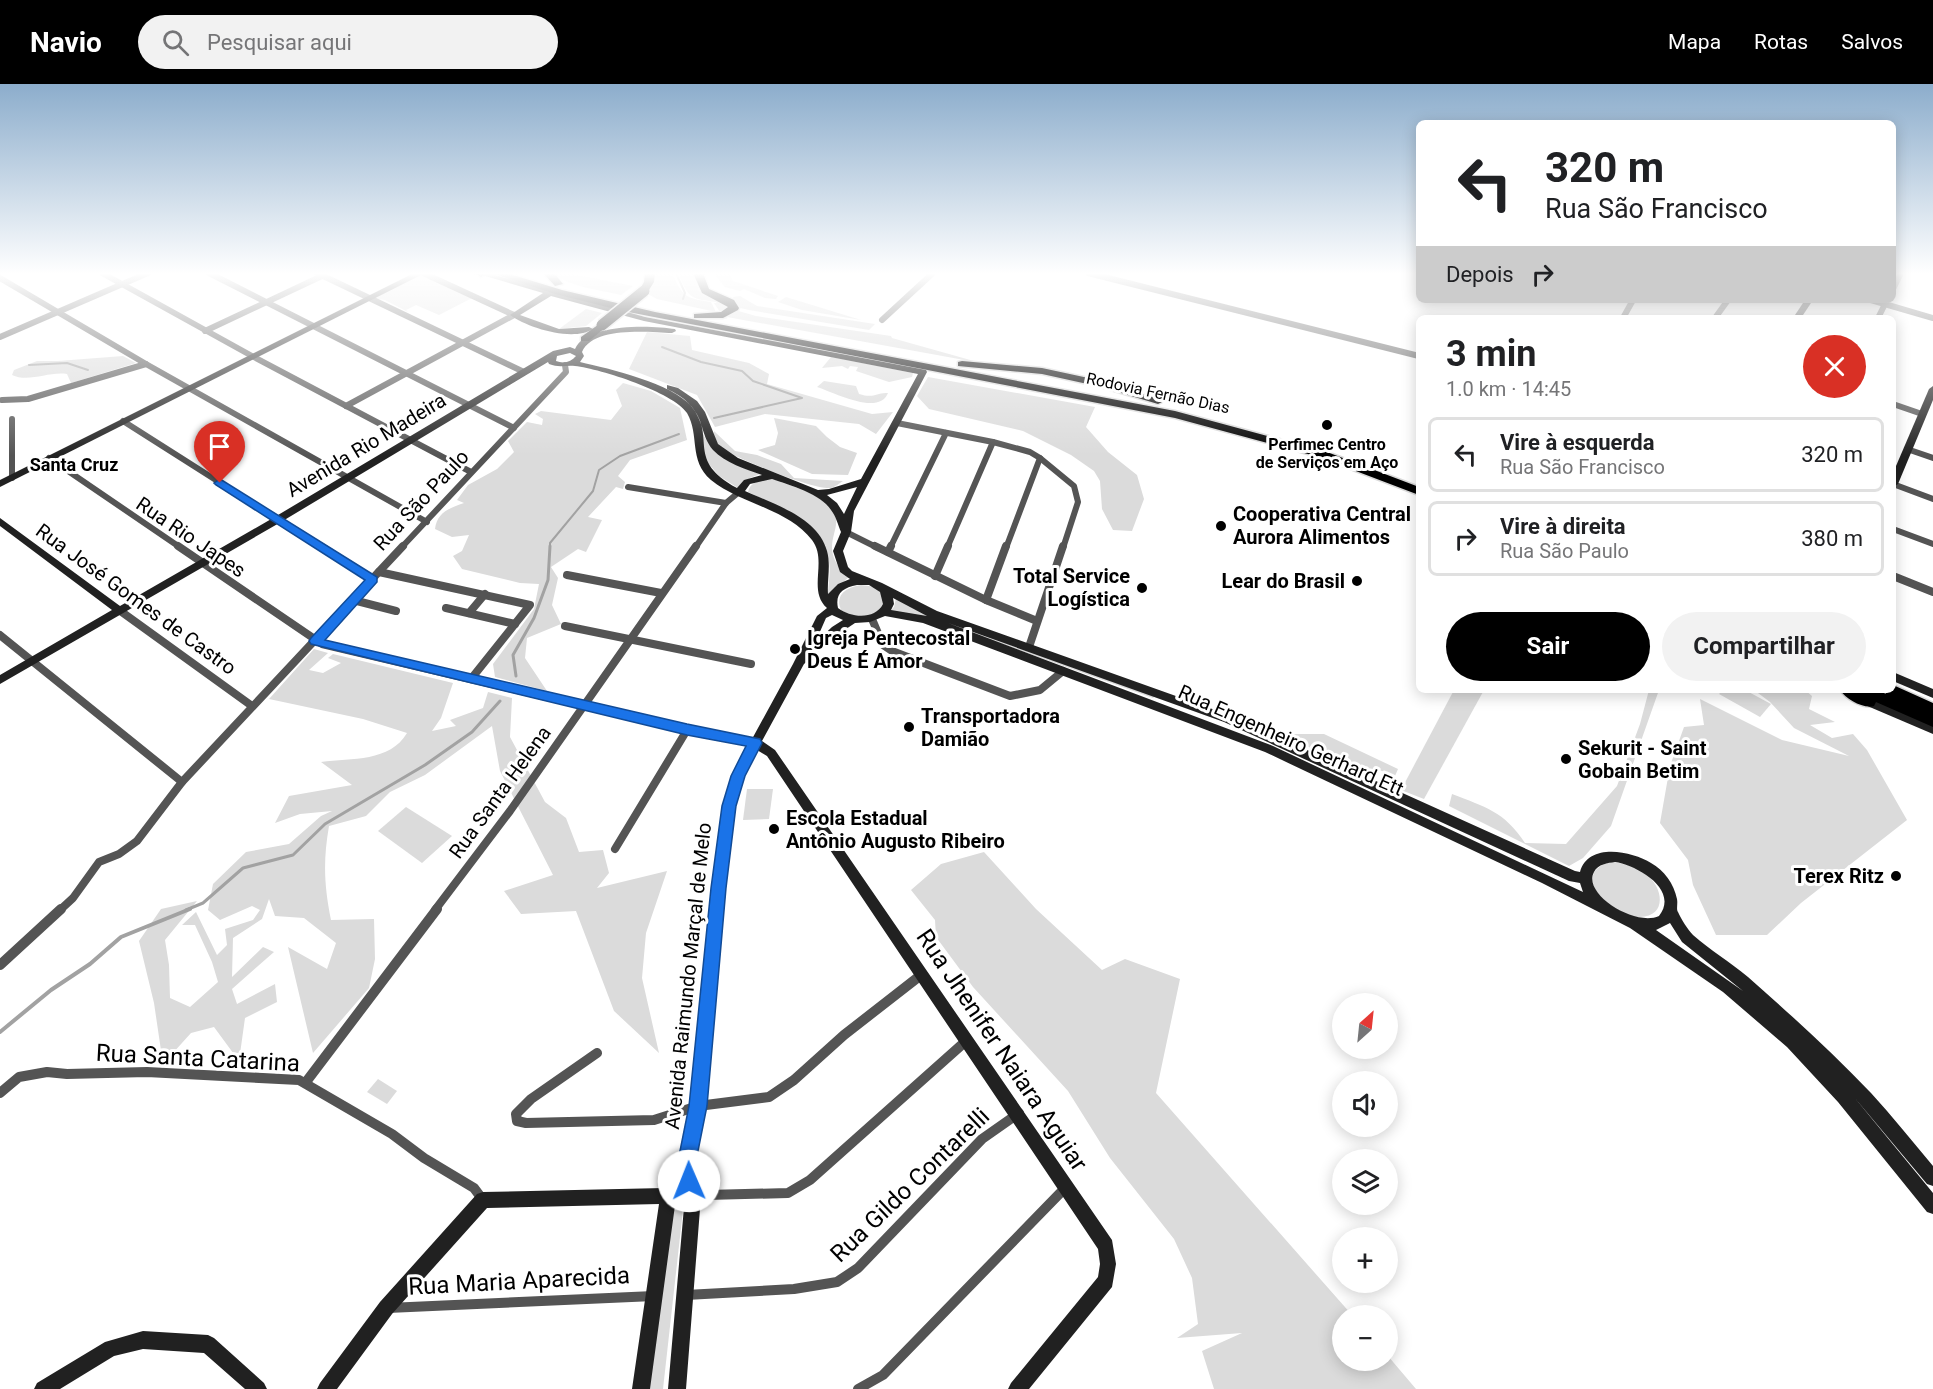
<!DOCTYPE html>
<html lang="pt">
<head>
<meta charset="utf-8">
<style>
  :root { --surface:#fff; --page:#f2f2f2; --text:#202124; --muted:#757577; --line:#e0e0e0; --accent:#000 }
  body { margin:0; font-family:Roboto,sans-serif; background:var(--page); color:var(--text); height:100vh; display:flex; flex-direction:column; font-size:22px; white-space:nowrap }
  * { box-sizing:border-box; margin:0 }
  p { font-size:20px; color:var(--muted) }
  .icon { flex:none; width:33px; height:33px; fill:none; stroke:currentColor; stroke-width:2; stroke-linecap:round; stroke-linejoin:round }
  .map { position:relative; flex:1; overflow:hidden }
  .drawer { position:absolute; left:1416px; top:231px; width:480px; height:378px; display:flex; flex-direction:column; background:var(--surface); border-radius:9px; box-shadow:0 3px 15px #0003 }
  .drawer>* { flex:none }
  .hud { position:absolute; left:1416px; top:36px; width:480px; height:183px; border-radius:9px; box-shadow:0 3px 15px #0003; background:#fff; color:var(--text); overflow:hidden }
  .needle { width:39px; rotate:27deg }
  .fabs { position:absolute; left:1332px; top:909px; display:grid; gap:12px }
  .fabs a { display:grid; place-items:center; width:66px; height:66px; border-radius:50%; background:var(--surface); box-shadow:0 3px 15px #0003; font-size:30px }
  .pin { position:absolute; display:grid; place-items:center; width:51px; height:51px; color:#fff; margin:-62px -26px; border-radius:50% 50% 50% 0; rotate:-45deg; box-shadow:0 0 6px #0007 }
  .pin .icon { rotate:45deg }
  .me { position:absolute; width:66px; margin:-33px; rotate:359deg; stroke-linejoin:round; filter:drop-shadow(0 0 4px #0008) }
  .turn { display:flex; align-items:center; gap:21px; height:126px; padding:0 30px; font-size:27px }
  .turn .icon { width:78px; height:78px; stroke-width:2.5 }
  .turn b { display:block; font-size:42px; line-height:51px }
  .then { display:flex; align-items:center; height:57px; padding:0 30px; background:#0003; gap:12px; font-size:22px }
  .round { display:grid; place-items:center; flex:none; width:63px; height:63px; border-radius:32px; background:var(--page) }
  .overview { display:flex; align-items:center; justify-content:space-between; height:102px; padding:0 30px }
  h1 { font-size:36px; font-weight:700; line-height:45px }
  .cta { display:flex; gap:12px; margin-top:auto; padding:12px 30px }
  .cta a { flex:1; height:69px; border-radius:36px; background:var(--accent); color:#fff; font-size:24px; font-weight:700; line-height:69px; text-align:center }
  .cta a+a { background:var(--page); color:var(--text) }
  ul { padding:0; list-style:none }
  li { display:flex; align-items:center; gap:18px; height:75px; margin:0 12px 9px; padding:0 18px; border:3px solid var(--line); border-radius:9px }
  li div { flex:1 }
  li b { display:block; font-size:22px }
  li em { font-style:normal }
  header { display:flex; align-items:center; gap:36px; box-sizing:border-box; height:84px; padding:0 30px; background:var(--accent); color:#fff }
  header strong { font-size:28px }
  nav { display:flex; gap:33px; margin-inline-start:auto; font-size:21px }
  .search { width:420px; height:54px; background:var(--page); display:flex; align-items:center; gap:15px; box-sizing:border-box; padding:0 21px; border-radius:33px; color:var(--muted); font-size:22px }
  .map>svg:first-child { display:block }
</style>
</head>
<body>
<header>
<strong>Navio</strong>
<div class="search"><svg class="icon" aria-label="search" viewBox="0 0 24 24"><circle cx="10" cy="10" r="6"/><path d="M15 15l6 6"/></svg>Pesquisar aqui</div>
<nav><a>Mapa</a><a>Rotas</a><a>Salvos</a></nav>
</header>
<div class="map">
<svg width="1933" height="1305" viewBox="0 0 1933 1305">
  <rect width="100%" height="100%" fill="#fff"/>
  <g fill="#dbdbdb">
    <path d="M552 189H567L633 202 621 211C600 206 570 203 552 189Z"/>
    <path d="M655 189H672C683 213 685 214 711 218L716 228 657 215 648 210Z"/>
    <path d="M678 189H693L699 207C708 213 719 214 728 221L726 226 720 228 714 219H722C692 214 690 218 678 189Z"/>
    <polygon points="713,189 729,189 733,197 778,212 776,215 765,214 744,205 740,207 725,203"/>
    <polygon points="422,190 474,213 439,231 416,221 406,226 408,228 385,216 372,214"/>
    <polygon points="740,212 757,222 875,240 869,246 749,226 736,223 733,213"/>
    <polygon points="786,213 861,236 802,226 778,218"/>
    <polygon points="586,225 602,229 586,242 559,245"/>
    <polygon points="735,226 756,232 891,252 892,254 981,279 727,233 735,227 724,233 728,235 716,233"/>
    <polygon points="647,248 690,252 692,266 749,279 769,290 767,300 872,330 893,328 876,350 859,340 765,330 715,343 697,311 629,285"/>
    <path d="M123 272 136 279 71 299 67 290C49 287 29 299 12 291L14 286 37 277H58Z"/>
    <polygon points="831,273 913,289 912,293 889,298 856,287 858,283 850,282 848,285 842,282 822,284"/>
    <polygon points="928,293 1095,323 1086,343 1108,368 1137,391 1144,415 1132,447 1113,446 1102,425 1100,397 1094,387 1071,371 1023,347 929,325 917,312"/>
    <path d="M824 297 856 302 859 310C875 315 876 308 888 309 879 332 835 309 817 303Z"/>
    <path d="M623 299 651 307 680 324 687 356 630 376 618 392 625 398 623 405 616 403 588 433 602 436 586 468 578 465 551 483 558 494 552 521 561 540 527 554 525 574 547 607 495 593 493 580 534 525 539 500 520 499 462 485 453 472 462 467 469 451 452 453 435 445C437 428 450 424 464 419L457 416 468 401 497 385 514 368 508 357 527 338 542 341 543 335 535 330 541 327 611 336 622 322 616 306Z"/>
    <polygon points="774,334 816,342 827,353 840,363 857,369 848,391 812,390 758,366 775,361 778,349"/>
    <path d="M702 347C712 374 735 380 760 390L750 394 738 404 719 392 703 373Z"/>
    <path d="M714 347 735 367 757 371 781 380 794 394 843 397C840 399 835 403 831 404 814 406 735 374 721 364 716 359 714 354 714 347Z"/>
    <path d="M772 395C791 402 816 408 830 423 850 443 812 462 849 493L828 511C828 501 831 488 829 478 822 440 780 424 748 408 751 396 761 397 772 395Z"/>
    <path d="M861 501 876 503 887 517 876 531 852 533 841 526C834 510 848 503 861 501Z"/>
    <polygon points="896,514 1156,611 1153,614 994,557 889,528 894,523"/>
    <path d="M314 565 328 569 309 586 323 589 341 579 328 574 333 570 453 599 441 634 432 647 456 642 450 636 483 624 488 608 512 614 510 653 545 718 566 734 579 768 603 766 609 789 597 804 667 787 646 849 642 894 659 969 614 927 576 827 521 830 504 807 553 791 500 687 492 642 425 691 390 708 366 732 329 742C323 777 324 801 331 836L374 835 375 875 369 904 313 969 288 863 327 885 336 859 304 834 275 832 269 815 262 835 233 854 232 893 263 863 274 868 232 905 237 920 275 900 277 918 245 934 239 977 214 943 191 949 163 980 154 919 139 857 161 825 197 817 165 856 169 881 170 914 190 923 218 898 212 878 195 841H182L196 828 217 871 227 861 225 845 253 836 260 826 252 822 220 836 208 826 213 800 246 768 289 760 321 732 332 727 300 730 275 739 289 712 352 701 321 678C352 674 390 678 407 649L363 635 269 615Z"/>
    <polygon points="1454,606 1484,606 1424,715 1401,706"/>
    <path d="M1649 606H1659L1611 742 1583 774 1569 782 1449 722 1452 710C1485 723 1504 727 1525 759L1566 760 1617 702 1640 640Z"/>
    <polygon points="1723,606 1745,606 1771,620 1760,633 1719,610"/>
    <polygon points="1754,606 1805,606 1812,612 1809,625 1835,638 1810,641 1832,654 1853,650 1867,666 1907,736 1801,819 1767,851 1716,851 1693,801 1688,776 1660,739 1670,682 1684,643 1704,641 1700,615 1782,656 1849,672 1794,644 1770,618"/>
    <polygon points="1240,630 1290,650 1324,650 1398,685 1395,692 1374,684 1371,693"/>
    <polygon points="747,705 773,705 769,735 743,736"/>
    <polygon points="406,723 452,752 422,779 378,747"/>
    <polygon points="984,768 1036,825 1102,886 1125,875 1180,895 1156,1009 1352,1231 1342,1232 1342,1276 1388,1276 1388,1272 1416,1305 1214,1305 1202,1267 1242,1249 1177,1254 1198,1240 1192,1194 1174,1155 1110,1074 1068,1007 973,903 936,853 935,836 911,806 941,780"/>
    <path d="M1611 778C1623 779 1637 783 1646 790 1663 803 1668 832 1640 833 1612 834 1567 789 1611 778Z"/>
    <polygon points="378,995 397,1007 387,1020 367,1008"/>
    <polygon points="669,1126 683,1126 663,1305 648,1305"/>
  </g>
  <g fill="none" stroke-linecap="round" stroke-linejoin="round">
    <g stroke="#a2a2a2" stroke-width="2">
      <polyline points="676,189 685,209 683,215"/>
      <polyline points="662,263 701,278 742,287 753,297 802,314 714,334"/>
      <polyline points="29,281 67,279 88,286"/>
      <polyline points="550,464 550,459 593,407 599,386 620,372 679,350"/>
    </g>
    <g stroke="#a2a2a2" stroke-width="3">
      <polyline points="516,592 513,571 534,534 548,496 550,462"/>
      <polyline points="186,826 203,819 243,784 293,771 325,740 425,681 472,648 500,617"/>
    </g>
    <polyline stroke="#a2a2a2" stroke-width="4" points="0,948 51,906 90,880 121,853 190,825"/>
    <defs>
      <g id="highway">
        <polygon points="475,189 485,189 486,190 481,193"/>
        <polygon points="491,189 506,189 562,206 655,228 1175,327 1327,368 1419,403 1419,411 1319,373 1175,334 623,227 555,210"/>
        <polygon points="543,189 554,189 563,200 555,202"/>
        <polygon points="645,189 655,189 654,198 647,209 644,210 639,207 644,198"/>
        <polygon points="693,189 703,189 709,205 734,216 739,224 738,226 723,234 694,234 694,230 721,228 728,223 702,209"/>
        <polygon points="602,238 607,241 606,243 589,257 581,257 581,253"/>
        <polygon points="962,277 1042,284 1107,298 1164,317 1158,320 1101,303 1042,290 958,282 958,278"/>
        <path d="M1893 601 1933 619V643L1876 618 1874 622C1863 625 1846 615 1840 606H1878L1886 610 1884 606H1893Z"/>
      </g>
    </defs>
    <use href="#highway" stroke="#dbdbdb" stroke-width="3"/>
    <g stroke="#545454" stroke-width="6">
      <polyline points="102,189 252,272 471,388"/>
      <polyline points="209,189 514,344"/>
      <polyline points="317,189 524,288"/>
      <polyline points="423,189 514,231"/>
      <polyline points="1088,189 1419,272"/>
      <polyline points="0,194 146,280 427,438"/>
      <polyline points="1893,205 1901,189"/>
      <polyline points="1871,216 1933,234"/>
      <polyline points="1623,234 1633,216"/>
      <polyline points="1715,234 1728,216"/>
      <polyline points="1878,234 1887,216"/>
      <polyline points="882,236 933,189"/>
      <polyline points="205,247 324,191"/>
      <polyline points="0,253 148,189"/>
      <polyline points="2,316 28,315 146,280"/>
      <polyline points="1893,320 1922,330"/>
      <polyline points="346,322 514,231"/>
      <polyline points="12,335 12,394"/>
      <polyline points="123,337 323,464"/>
      <polyline points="897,339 993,358 1030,368 1040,374 1074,402 1078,418 1063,464"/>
      <polyline points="1907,365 1933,374"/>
      <polyline points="49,374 181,464"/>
      <polyline points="1893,400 1933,415"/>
      <polyline points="628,403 726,419"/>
      <polyline points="1893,445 1933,460"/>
      <polyline points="846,448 878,464"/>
      <polyline points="401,464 566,288 565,281"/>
      <polyline points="695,464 726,419 739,408"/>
      <polyline points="890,464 946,349"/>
      <polyline points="947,464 993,358"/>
      <polyline points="1006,464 1040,374"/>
    </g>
    <g stroke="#545454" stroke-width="8">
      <polyline points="178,462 322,560 687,646 755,659"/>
      <polyline points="320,462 372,495"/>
      <polyline points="875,462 986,516 1037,537"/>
      <polyline points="888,468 891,462"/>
      <polyline points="379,488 530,521 471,595"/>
      <polyline points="567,491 661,509"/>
      <polyline points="935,492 948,462"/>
      <polyline points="1893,492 1933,508"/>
      <polyline points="353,516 396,527"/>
      <polyline points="986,516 1006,462"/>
      <polyline points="446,524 515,540"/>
      <polyline points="119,526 252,622"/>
      <polyline points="469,529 485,510"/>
      <polyline points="872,535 883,561 892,567 1010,612 1040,606 1063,587"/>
      <polyline points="565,542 751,580"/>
      <polyline points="0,551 182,698"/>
      <polyline points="1029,563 1063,462"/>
      <polyline points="615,765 687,646"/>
      <polyline points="60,826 73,814 99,778 119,770 137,757 182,698 403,462"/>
      <polyline points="435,826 510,727 696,462"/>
    </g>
    <g stroke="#545454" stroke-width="10">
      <polyline points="0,881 61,825"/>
      <polyline points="597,969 531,1015 516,1030 517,1037 526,1039 654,1036 698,1022 769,1013 794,996 844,951 921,891"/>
      <polyline points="306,998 437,825"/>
      <polyline points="0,1009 19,993 47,988 67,990 147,988 299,996 392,1050 424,1074 474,1104 483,1116"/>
      <polyline points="668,1112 788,1109 810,1096 966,957"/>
      <polyline points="686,1211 794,1205 837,1198 858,1184 982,1055 1019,1029"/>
      <polyline points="388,1224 654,1212"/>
      <polyline points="858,1305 883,1291 1066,1103"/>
    </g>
    <g fill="#212121" fill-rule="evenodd">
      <polygon points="414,189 425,189 0,403 0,396"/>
      <path d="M475 189H488L645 233 926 286 927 288 854 427 851 448 843 467 848 483 852 487 882 499 937 527 1232 632 1575 787 1580 788C1588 758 1632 767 1651 779 1664 786 1674 800 1677 815 1678 820 1676 825 1678 828 1681 835 1688 846 1693 851 1710 866 1730 878 1748 893 1790 930 1832 968 1871 1009 1892 1032 1912 1057 1933 1082V1102L1927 1100 1854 1013 1933 1109V1130L1927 1128 1838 1018 1787 963 1723 908 1630 844 1542 799 1265 668 923 539 885 532 870 538 855 539 840 549 804 580 762 657 775 666 1112 1156 1116 1180 1112 1203 1029 1305H1008L1011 1299 1098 1193 1100 1180 1098 1165 767 672 757 666 744 691 735 722 726 804 706 1022 694 1082 701 1112 686 1305H668L685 1112 683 1103 676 1114 650 1305H632L659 1120 487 1124 392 1230 337 1305H317L320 1299 380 1218 477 1110 483 1108 664 1104 679 1079 690 1022 712 804 723 722 734 688 793 580 817 532 827 524C807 506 828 477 812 456 787 424 742 421 711 396 688 376 700 351 687 329 673 308 601 285 575 282 566 281 559 284 549 280L548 278 281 438 0 600V591L112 526 0 442V434L120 522 273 434 553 267 570 263 575 265C586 239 651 241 675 245L676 247 672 249C648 248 593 242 582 268L584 272 580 278C610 285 672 299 692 323 717 354 685 376 737 404L744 396 762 391C746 385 725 379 713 366 706 358 704 349 701 340 695 322 684 313 667 305V301L678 304 697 317 705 328 718 360 738 374 818 406 829 405 861 395 918 290 644 237 551 212 520 231 559 245 589 243 593 245C573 258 528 244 510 231L543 209ZM570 269 576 272C571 278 564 280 556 277L557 272ZM772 395C790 401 821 410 831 426 836 432 838 441 841 448L833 467 840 488 850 495 838 500 828 510C827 496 831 481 827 467 818 433 773 420 745 407L750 400ZM857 403 844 430 837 419 827 411ZM857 501H869L880 508 883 520C875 536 851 534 838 524 835 510 842 504 857 501ZM893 514 927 532 891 526 894 520ZM832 531 843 536 832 543 815 559 826 534ZM948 539 1224 638 1569 797 1580 799 1583 808 1273 662ZM1615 778C1636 781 1680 805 1659 832 1635 843 1582 810 1594 788 1598 780 1608 779 1615 778ZM1670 839 1682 858 1743 907 1656 846Z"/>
      <polygon points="1805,216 1813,216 1801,234 1793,234"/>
      <polygon points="1933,302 1933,316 1898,400 1893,403 1893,389 1929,305"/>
      <polygon points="1893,588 1933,605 1933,614 1893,597"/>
      <polygon points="1869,614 1933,640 1933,650 1865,621 1863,618 1865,615"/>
      <polygon points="143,1247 208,1251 214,1254 264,1299 267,1305 245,1305 204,1269 143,1265 114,1272 60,1305 34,1305 37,1299 105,1258"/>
    </g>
    <use href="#highway" fill="#000" fill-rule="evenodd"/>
    <defs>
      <polyline id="highway-bridge" points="602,241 644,207"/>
    </defs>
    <use href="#highway-bridge" stroke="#dbdbdb" stroke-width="14" stroke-linecap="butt"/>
    <use href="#highway-bridge" stroke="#000" stroke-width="11"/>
  </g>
  <linearGradient id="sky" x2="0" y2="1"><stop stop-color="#8cadcc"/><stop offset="0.51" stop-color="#fff"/><stop offset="1" stop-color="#fff" stop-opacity="0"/></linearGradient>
  <rect width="1933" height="372" fill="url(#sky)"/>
  <polygon fill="#1a73e8" stroke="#114b97" stroke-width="1.5" points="220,395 377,493 377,498 325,556 687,640 760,655 762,659 745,692 736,722 726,804 707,1022 695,1082 699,1097 696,1103 689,1106 683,1103 677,1082 689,1022 711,804 722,722 731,692 746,662 687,651 311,560 309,557 311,554 365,496 216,401 214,399"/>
  <g fill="#000" stroke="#fff" stroke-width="2">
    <circle cx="1327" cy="341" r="6"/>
    <circle cx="1221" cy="442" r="6"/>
    <circle cx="1357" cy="497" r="6"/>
    <circle cx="1142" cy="504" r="6"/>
    <circle cx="795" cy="565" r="6"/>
    <circle cx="909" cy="643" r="6"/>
    <circle cx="1566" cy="675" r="6"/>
    <circle cx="774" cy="745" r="6"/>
    <circle cx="1896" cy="792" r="6"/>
  </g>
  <g text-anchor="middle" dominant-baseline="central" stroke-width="6" stroke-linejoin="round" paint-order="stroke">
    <g font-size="16" fill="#000" stroke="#fff">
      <text transform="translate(1158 309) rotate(12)">Rodovia Fernão Dias</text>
    </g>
    <g font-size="16" font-weight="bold" fill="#000" stroke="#fff">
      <text x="1327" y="360">Perfimec Centro<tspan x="1327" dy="18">de Serviços em Aço</tspan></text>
    </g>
    <g font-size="18" font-weight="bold" fill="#000" stroke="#fff">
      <text x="74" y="380">Santa Cruz</text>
    </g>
    <g font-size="20" fill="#000" stroke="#fff">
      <text transform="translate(366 361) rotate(-31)">Avenida Rio Madeira</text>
      <text transform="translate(421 416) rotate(-47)">Rua São Paulo</text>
      <text transform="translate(191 453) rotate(34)">Rua Rio Japes</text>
      <text transform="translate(136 515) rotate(36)">Rua José Gomes de Castro</text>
      <text transform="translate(1291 656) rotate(24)">Rua Engenheiro Gerhard Ett</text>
      <text transform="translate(500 708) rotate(-54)">Rua Santa Helena</text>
      <text transform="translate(688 892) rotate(-84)">Avenida Raimundo Marçal de Melo</text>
    </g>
    <g font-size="20" font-weight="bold" fill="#000" stroke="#fff" text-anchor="start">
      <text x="1233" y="430">Cooperativa Central<tspan x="1233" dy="23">Aurora Alimentos</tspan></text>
      <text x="1130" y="492" text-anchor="end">Total Service<tspan x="1130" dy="23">Logística</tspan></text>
      <text x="1345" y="497" text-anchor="end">Lear do Brasil</text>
      <text x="807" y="554">Igreja Pentecostal<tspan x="807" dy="23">Deus É Amor</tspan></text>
      <text x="921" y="632">Transportadora<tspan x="921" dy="23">Damião</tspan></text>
      <text x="1578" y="664">Sekurit - Saint<tspan x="1578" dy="23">Gobain Betim</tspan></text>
      <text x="786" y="734">Escola Estadual<tspan x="786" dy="23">Antônio Augusto Ribeiro</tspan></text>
      <text x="1884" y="792" text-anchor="end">Terex Ritz</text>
    </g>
    <g font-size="24" fill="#000" stroke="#fff">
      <text transform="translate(1002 966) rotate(56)">Rua Jhenifer Naiara Aguiar</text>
      <text transform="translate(198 974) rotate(3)">Rua Santa Catarina</text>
      <text transform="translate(910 1101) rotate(-44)">Rua Gildo Contarelli</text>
      <text transform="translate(519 1197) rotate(-3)">Rua Maria Aparecida</text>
    </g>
  </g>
</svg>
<div class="fabs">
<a><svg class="needle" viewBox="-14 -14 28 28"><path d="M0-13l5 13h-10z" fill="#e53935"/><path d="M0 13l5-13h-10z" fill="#757577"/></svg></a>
<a><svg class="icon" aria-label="sound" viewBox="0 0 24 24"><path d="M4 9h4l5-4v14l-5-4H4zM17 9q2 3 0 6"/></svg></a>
<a><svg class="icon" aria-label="layers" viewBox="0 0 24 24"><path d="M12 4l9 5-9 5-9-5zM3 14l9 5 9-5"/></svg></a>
<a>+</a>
<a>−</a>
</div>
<div class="pin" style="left:220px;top:399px;background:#d93025"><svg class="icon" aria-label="arrive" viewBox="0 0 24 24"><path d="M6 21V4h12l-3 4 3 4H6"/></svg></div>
<svg class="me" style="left:689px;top:1097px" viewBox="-20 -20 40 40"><circle r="19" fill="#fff"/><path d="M0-13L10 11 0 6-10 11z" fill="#1a73e8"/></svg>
<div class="hud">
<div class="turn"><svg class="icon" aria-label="left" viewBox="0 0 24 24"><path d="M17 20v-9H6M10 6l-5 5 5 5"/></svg><div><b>320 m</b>Rua São Francisco</div></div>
<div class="then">Depois<svg class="icon" aria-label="right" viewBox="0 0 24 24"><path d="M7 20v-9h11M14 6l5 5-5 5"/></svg></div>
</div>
<section class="drawer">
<div class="overview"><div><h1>3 min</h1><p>1.0 km · 14:45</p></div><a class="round" style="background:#d93025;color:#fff"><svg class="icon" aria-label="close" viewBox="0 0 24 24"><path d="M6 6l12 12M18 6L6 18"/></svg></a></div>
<ul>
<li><svg class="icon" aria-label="left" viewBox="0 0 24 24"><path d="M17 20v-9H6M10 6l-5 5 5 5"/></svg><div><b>Vire à esquerda</b><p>Rua São Francisco</p></div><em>320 m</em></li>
<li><svg class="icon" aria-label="right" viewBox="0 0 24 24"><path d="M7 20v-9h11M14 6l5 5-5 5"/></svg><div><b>Vire à direita</b><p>Rua São Paulo</p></div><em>380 m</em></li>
</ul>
<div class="cta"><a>Sair</a><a>Compartilhar</a></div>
</section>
</div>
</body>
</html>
